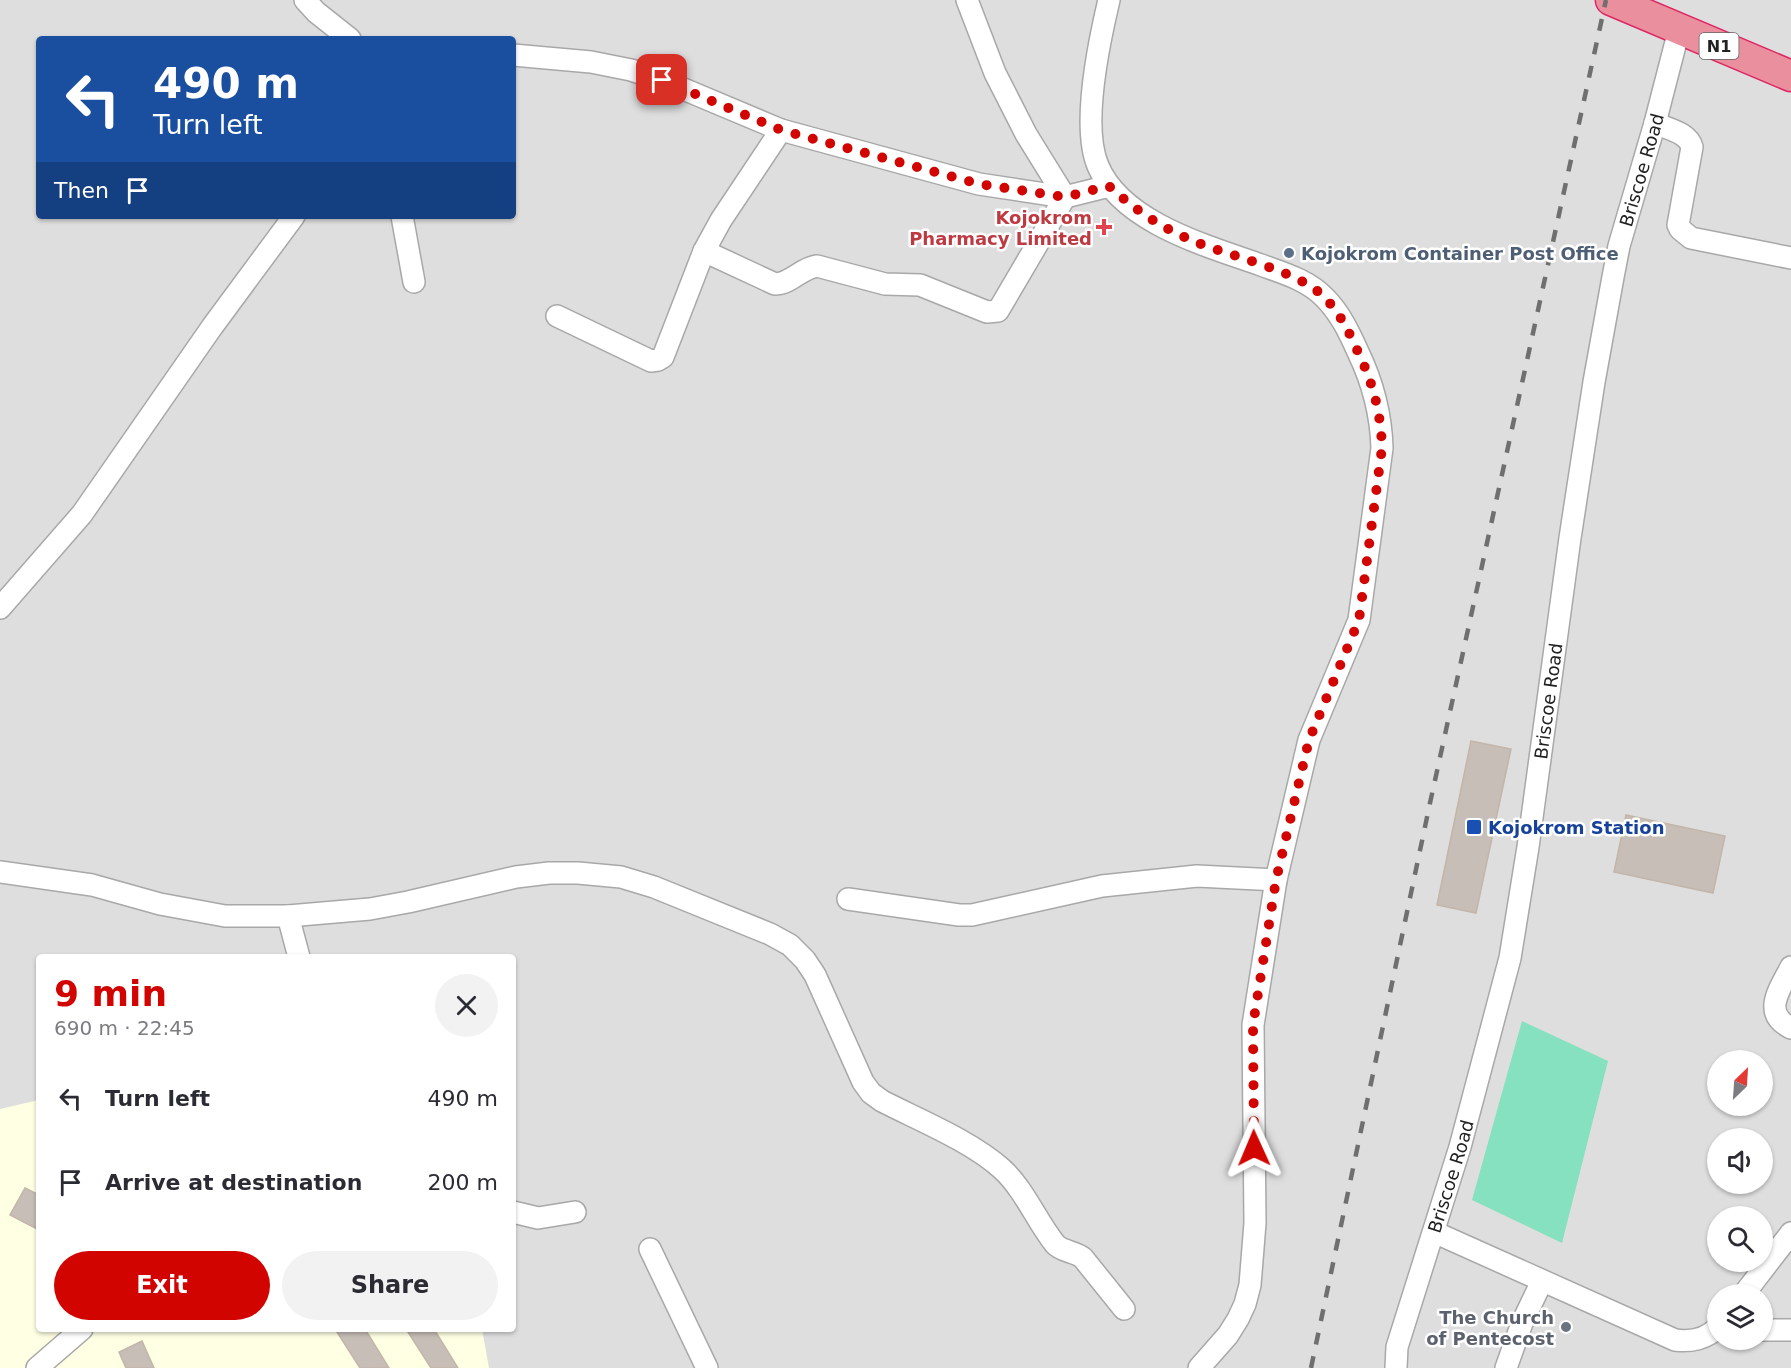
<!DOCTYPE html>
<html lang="en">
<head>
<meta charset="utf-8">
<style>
  :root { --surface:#fff; --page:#f2f2f3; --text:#2b2b33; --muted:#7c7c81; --accent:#d20400 }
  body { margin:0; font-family:"DejaVu Sans",sans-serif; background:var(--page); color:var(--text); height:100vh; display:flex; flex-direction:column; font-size:22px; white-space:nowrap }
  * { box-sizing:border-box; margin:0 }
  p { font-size:20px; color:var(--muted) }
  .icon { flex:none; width:33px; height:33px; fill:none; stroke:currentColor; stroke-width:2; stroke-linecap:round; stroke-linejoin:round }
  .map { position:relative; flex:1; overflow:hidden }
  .sheet { position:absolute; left:36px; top:954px; width:480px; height:378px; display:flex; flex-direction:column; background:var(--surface); border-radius:6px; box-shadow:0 2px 4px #0004 }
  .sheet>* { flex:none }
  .banner { position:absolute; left:36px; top:36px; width:480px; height:183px; border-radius:6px; box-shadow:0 2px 4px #0004; background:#1a4fa0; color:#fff; overflow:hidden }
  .needle { width:39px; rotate:25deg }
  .fabs { position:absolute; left:1707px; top:1050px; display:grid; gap:12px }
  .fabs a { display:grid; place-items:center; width:66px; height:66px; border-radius:50%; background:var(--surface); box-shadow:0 2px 4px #0004; font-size:30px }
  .pin { position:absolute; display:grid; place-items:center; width:51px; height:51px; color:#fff; margin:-26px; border-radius:12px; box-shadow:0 3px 9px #0006 }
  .me { position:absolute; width:66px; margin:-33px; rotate:359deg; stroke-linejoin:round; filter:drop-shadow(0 0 4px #0008) }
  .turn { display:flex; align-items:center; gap:21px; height:126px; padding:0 18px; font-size:27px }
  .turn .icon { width:78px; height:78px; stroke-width:2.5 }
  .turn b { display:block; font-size:42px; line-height:51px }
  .then { display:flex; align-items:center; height:57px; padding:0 18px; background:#0003; gap:12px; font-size:22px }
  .round { display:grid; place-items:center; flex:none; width:63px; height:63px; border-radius:32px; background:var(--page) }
  .headline { display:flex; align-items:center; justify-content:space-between; height:102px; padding:0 18px }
  h1 { font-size:36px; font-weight:700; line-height:45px; color:var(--accent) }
  .button { display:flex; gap:12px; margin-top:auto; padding:12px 18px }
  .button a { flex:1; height:69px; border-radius:36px; background:var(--accent); color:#fff; font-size:24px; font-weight:700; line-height:69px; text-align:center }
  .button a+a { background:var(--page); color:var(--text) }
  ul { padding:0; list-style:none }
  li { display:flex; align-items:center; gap:18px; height:84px; padding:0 18px }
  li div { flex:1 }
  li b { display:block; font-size:22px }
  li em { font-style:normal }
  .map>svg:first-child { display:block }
</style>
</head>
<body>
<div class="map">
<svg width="1791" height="1368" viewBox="0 0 1791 1368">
  <rect width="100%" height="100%" fill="#f1eee8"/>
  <path fill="#dfdede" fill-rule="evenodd" d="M0 0H1791V1368H0ZM39 39H513V216H39ZM39 957H513V1329H39ZM1718 1060H1762V1106H1718ZM1718 1138H1762V1184H1718ZM1718 1216H1762V1262H1718ZM1718 1294H1762V1340H1718Z"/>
  <polygon fill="#feffe3" points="39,1100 39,1329 482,1329 489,1368 0,1368 0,1109"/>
  <polygon fill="#85e1bf" points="1522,1021 1608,1061 1562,1243 1472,1200"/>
  <g fill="#c6beb7" stroke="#c3b5a9" stroke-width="1.5">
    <polygon points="1471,741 1511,749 1476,913 1437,905"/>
    <polygon points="1626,815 1725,836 1713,893 1614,872"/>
    <polygon points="25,1188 39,1195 39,1230 10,1215"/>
    <polygon points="335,1329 365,1329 389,1368 360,1368"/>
    <polygon points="406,1329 434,1329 458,1368 431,1368"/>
    <polygon points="142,1341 154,1368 126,1368 119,1352"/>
  </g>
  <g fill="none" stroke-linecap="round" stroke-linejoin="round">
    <defs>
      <g id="minor">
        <polyline points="305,0 316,12 350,39"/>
        <path d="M1109 0C1099 42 1081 126 1098 166 1122 223 1208 246 1261 265 1283 273 1308 280 1325 298 1340 313 1349 332 1358 352 1373 383 1381 413 1382 448L1359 620 1309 740 1276 880 1253 1025 1255 1223 1250 1285 1245 1304 1238 1319 1228 1335 1199 1368"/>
        <polyline points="513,55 591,62 631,70 662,80 781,130 979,184 1065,197 1109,186"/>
        <path d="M1655 123C1667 129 1688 132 1692 147L1678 225 1680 229 1691 238 1791 258"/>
        <polyline points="402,216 414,282"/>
        <path d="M704 251 775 284C791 284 801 268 817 266L885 284 920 285 987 312 998 311 1065 197 1026 134 995 73 967 0"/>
        <polyline points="557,316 651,361 658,360 663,357 704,251 721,220 781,130"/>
        <polyline points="0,608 82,514 212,327 294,216"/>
        <path d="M0 872 92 885 160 904 225 916H288L370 909 408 902 516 877 549 873H578L621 877 654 887 770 934 790 945 805 960 815 975 863 1082 871 1093 882 1101C919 1120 971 1141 1002 1169 1024 1189 1036 1220 1055 1244 1062 1252 1075 1251 1083 1258L1124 1309"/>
        <polyline points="848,899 959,915 972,915 1102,886 1197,876 1276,880"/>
        <polyline points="288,916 299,957"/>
        <path d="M1791 967C1780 989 1761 1013 1791 1028"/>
        <polyline points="513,1212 538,1218 575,1212"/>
        <path d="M1434 1232 1675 1340C1690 1342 1707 1339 1718 1327"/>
        <polyline points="650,1249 707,1368"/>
        <polyline points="1744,1294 1791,1233"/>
        <polyline points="1762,1330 1791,1330"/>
        <polyline points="37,1368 82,1329"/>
        <path id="s1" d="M1396 1368 1397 1347 1460 1147 1510 958 1528 847 1570 538 1594 382 1613 277 1619 246 1655 123 1679 30"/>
        <polyline points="1506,1368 1522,1323 1542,1281"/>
      </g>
      <polyline id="highway" points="1611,0 1791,76"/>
    </defs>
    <use href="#minor" stroke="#a8a8a8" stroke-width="24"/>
    <use href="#highway" stroke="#de2662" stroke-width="33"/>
    <use href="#minor" stroke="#fff" stroke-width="21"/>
    <use href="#highway" stroke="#e98f9e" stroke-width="30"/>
    <polyline stroke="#6f6f6f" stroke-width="4.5" stroke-dasharray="12 12" stroke-linecap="butt" points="1311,1368 1430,803 1606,0"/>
  </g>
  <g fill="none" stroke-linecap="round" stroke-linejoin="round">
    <path stroke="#d20400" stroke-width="10" stroke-dasharray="0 18" d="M662 80 781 130 979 184 1065 197 1109 186C1135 210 1163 229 1196 242 1232 257 1300 271 1325 298 1340 313 1349 332 1358 352 1373 383 1381 413 1382 448L1359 620 1309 740 1276 880 1253 1025 1254 1148"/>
  </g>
  <path fill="#e0444e" stroke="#fff" stroke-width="2" d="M1101 218h6v6h6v6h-6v6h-6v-6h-6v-6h6z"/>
  <circle fill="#5c6f8a" stroke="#fff" stroke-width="2" cx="1289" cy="253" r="6"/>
  <rect fill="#1a4fb4" stroke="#fff" stroke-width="2" x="1466" y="819" width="16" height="16" rx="3"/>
  <circle fill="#6b7280" stroke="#fff" stroke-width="2" cx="1566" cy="1327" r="6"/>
  <g text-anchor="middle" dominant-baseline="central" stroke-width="5" stroke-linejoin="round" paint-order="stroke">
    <rect fill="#fff" stroke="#646464" stroke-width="1.5" x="1699.5" y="33" width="39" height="26" rx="4.5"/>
    <g font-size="16" font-weight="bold" fill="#212121">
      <text x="1719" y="46">N1</text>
    </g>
    <g font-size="18" fill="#212121" stroke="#fff">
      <text stroke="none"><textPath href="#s1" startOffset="1226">Briscoe Road</textPath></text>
      <text stroke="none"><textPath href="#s1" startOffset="686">Briscoe Road</textPath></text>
      <text stroke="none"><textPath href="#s1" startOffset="200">Briscoe Road</textPath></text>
    </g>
    <g font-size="18" font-weight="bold" fill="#be3a42" stroke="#fff" text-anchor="end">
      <text x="1092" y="217">Kojokrom<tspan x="1092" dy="21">Pharmacy Limited</tspan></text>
    </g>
    <g font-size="18" font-weight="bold" fill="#4e5e75" stroke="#fff" text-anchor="start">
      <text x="1301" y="253">Kojokrom Container Post Office</text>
    </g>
    <g font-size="18" font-weight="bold" fill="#164399" stroke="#fff" text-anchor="start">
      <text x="1488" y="827">Kojokrom Station</text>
    </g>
    <g font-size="18" font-weight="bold" fill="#5b616d" stroke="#fff" text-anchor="end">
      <text x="1554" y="1317">The Church<tspan x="1554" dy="21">of Pentecost</tspan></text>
    </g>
  </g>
</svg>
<div class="fabs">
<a><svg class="needle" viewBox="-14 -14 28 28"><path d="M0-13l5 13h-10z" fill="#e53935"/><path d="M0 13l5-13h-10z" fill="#7c7c81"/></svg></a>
<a><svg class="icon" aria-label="sound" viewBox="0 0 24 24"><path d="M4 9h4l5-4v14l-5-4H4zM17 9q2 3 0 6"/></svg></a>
<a><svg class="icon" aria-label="search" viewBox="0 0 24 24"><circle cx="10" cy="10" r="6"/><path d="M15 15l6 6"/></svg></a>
<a><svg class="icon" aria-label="layers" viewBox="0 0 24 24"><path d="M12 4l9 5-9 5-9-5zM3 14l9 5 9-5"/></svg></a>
</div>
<div class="pin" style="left:662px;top:80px;background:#d93025"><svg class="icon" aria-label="arrive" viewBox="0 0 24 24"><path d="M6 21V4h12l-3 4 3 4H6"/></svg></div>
<svg class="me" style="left:1254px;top:1148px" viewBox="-20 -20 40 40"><path d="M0-17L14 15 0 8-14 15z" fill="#d20400" stroke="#fff" stroke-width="4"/></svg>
<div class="banner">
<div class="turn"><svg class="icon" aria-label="left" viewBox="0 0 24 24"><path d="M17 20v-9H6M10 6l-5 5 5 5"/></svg><div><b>490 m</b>Turn left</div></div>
<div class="then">Then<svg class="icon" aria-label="arrive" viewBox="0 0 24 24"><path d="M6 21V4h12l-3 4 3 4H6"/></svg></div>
</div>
<section class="sheet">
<div class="headline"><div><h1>9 min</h1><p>690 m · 22:45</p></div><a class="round"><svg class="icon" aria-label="close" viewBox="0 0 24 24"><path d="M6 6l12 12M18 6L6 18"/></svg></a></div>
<ul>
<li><svg class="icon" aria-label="left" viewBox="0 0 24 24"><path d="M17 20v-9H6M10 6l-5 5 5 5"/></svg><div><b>Turn left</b></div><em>490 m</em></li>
<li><svg class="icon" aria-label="arrive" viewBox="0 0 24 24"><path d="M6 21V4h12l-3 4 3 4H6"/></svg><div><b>Arrive at destination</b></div><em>200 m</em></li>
</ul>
<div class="button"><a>Exit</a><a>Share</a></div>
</section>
</div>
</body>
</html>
